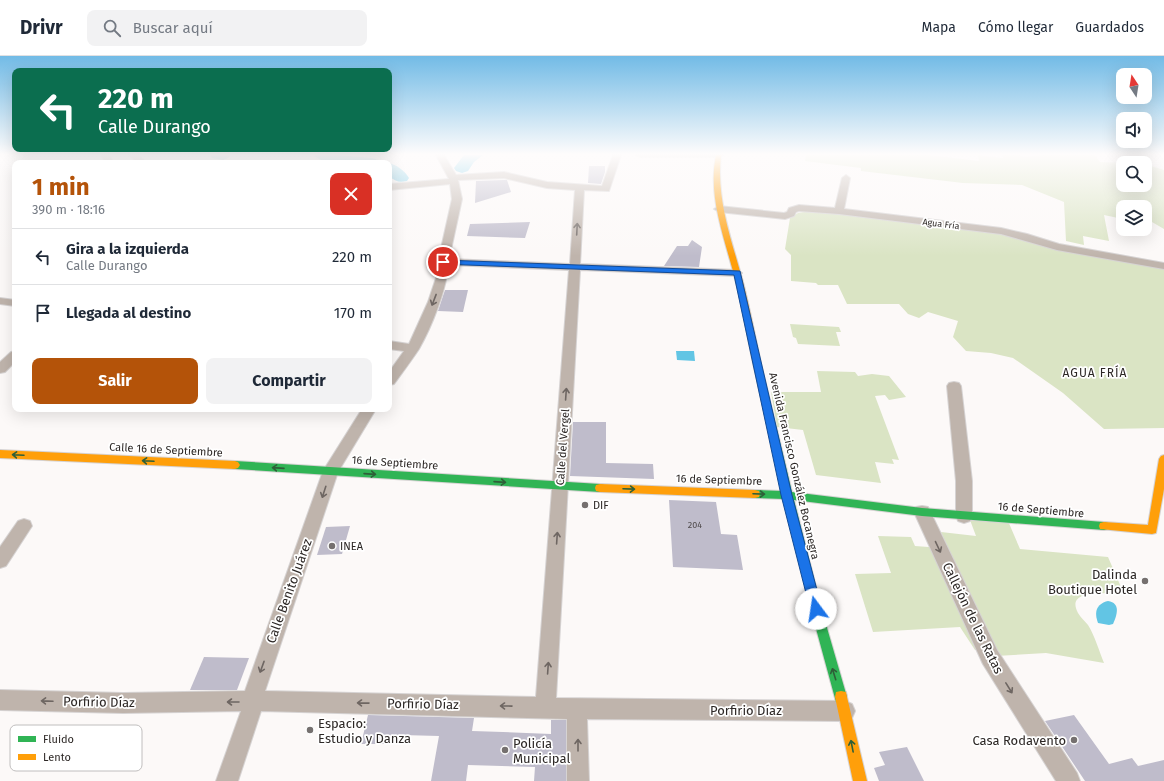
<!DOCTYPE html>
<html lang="es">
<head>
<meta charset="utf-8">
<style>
  :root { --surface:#fff; --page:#f2f2f3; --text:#1f2937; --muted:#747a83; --line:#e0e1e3; --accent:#b45309 }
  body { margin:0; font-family:"Fira Sans",sans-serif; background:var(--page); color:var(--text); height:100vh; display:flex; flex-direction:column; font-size:15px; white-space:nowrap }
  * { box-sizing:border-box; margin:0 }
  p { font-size:13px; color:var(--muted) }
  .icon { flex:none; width:22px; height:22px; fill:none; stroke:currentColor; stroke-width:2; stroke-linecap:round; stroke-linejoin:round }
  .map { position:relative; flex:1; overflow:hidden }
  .panel { position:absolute; left:12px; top:104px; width:380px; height:252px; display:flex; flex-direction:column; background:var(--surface); border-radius:8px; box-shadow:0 4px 16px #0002 }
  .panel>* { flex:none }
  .banner { position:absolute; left:12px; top:12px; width:380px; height:84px; border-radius:8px; box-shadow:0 4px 16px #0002; background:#0b6e4f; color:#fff; overflow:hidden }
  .needle { width:26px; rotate:348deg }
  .buttons { position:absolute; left:1116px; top:12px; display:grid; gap:8px }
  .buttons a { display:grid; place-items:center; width:36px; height:36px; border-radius:8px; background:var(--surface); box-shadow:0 4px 16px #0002; font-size:20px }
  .pin { position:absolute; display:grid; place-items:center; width:34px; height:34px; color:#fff; margin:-17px; border:2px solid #fff; border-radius:50%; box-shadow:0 1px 4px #0007 }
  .me { position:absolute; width:44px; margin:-22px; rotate:346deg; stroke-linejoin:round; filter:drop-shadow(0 0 3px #0008) }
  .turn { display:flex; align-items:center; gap:14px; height:84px; padding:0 20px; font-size:18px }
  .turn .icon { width:52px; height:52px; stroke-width:2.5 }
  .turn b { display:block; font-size:28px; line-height:34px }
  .round { display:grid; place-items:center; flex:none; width:42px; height:42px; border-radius:8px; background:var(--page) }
  .overview { display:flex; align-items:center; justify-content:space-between; height:68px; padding:0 20px }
  h1 { font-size:24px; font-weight:700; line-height:30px; color:var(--accent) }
  .action { display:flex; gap:8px; margin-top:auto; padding:8px 20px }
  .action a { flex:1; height:46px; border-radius:8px; background:var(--accent); color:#fff; font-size:16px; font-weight:700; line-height:46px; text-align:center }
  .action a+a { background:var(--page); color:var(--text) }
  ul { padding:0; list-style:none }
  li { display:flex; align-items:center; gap:12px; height:56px; padding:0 20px; border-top:1px solid var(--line) }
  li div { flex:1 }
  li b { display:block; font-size:15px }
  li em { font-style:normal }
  header { display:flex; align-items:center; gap:24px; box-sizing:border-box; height:56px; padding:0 20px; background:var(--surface); border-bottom:1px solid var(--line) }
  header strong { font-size:19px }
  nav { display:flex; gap:22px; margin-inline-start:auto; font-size:14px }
  .search { width:280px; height:36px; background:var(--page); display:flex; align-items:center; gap:10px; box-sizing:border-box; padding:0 14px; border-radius:8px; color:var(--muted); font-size:15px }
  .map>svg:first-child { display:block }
</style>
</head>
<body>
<header>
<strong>Drivr</strong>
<div class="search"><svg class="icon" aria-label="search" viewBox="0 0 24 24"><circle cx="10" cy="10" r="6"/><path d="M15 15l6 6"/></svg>Buscar aquí</div>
<nav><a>Mapa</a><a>Cómo llegar</a><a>Guardados</a></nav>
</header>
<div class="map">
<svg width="1164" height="725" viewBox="0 0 1164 725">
  <rect width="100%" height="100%" fill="#fcf9f8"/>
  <g fill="#dae4c4">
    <polygon points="806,99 929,99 979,105 978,99 1003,102 1002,99 1020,99 1024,101 1041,99 1095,99 1100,106 1123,107 1123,129 1145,129 1145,109 1148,109 1164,114 1164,173 1152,166 1145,165 1145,151 1123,151 1123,163 1104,159 1109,185 1083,180 1084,189 1066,185 1064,146 1022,129 963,127 861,115 861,112 805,105"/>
    <polygon points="810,155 840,158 1002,177 1164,213 1164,372 1104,373 1063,337 1013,302 991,297 966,295 953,281 958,265 928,256 919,262 908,258 899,248 847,248 838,229 818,229 816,227 791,225 791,199 785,193 790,162 798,157"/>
    <polygon points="790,268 839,271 841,276 836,276 840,290 798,288 796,282 793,281"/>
    <polygon points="817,315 855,316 858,320 872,318 889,320 906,341 889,344 885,339 875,340 899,404 892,403 894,408 875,406 881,427 816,419 803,374 777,371 771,336 821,336"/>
    <path d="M970 464 1008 465 1020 493 1108 501 1124 538C1111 538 1064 531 1078 557 1081 562 1085 565 1088 569 1095 580 1099 595 1104 607L1046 597 996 600 941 476 976 480Z"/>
    <polygon points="878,480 911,481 915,490 942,492 989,592 975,594 960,571 873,576 855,518 891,517"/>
  </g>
  <g fill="#62c5e4">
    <polygon points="676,295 694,295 695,305 677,304"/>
    <path d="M1108 545C1121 547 1117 559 1113 568L1109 569 1098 567C1094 556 1096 548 1108 545Z"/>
  </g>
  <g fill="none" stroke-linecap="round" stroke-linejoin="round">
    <g fill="#62c5e4" fill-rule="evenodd">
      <polygon points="210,99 231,99 228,102 223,104 212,102"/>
      <path d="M314 99H337L372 102 378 104 380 107C365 107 323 111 314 99Z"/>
      <polygon points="464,99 483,99 474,106 468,115 462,117 456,115 454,112"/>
      <path d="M389 107C397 109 405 115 409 122L407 125C399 127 395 125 389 120Z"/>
    </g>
  </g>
  <g fill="#bfbccb">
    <polygon points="589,110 605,110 605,116 601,128 588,127"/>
    <polygon points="504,124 507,124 511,136 475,147 476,125"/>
    <polygon points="530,166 525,182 467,180 470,168"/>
    <polygon points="692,184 702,191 699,211 664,210 677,190 688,190"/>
    <polygon points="445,234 468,234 463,256 438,255"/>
    <polygon points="573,366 606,366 606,407 653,408 654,423 570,420"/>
    <polygon points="669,444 716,446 721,478 737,479 743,514 673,511"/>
    <polygon points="350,470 342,498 317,499 326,471"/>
    <polygon points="204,601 249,602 237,634 190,634"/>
    <polygon points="368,659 474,662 472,675 503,676 551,678 551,664 566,664 566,725 534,725 535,711 468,709 466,725 431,725 439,680 402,679 400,688 361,688"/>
    <polygon points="1074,659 1109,708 1132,702 1138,710 1164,704 1164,725 1085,725 1045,665"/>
    <polygon points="907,691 924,725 879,725 874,712 885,709 879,696"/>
  </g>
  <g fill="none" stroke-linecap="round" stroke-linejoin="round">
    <defs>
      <g id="street">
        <polygon points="101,99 109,99 114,107 106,107"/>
        <polygon points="129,99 138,99 147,107 138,107"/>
        <path d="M436 99H444L456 119 504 116 547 126 602 130 613 99H621L609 135 584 134 580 208 737 214 742 217 737 220 580 214 556 642 845 645 852 648 855 655 852 662 845 665 587 663 589 725H567V663L261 655 238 725H216L241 655 123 657 0 654V634L123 637 245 635 323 415 362 353H376L338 416 265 635 536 641 569 214 448 209C447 233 431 272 419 293 411 305 402 317 394 328L389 329V316L404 295 389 293V285L409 288 428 246 437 219 438 206 452 143 450 128 389 134V128L449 123ZM504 122 547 132 575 134 570 208 449 203 462 143 458 124Z"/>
        <polygon points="636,99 722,99 718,101 640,101"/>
        <polygon points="846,119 850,122 844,153 1001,172 1027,178 1059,188 1164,207 1164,213 1057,194 1001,178 839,158 799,155 796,156 794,160 785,163 719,156 714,153 719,150 784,157 787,156 789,152 799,149 835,152 842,122"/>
        <polygon points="0,242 15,244 15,250 0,248"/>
        <polygon points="15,295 15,306 5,316 0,317 0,306 11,296"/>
        <polygon points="954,326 959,327 961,330 972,425 972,460 970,465 964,467 958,465 956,460 956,425 947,330 949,327"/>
        <polygon points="922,450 928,451 997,594 1077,717 1080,725 1056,725 983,608 914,456 916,451"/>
        <polygon points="24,463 30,465 32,470 6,510 0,512 0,491 18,465"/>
      </g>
      <g id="fast">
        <polygon points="757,304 761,307 792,436 922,452 1104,466 1108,467 1109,470 1108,473 1104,474 922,460 794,444 823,558 847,641 846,646 841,647 836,646 812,558 784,443 755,442 751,441 750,438 751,435 755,434 782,435 753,307"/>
        <polygon points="235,405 600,428 604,429 605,432 604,435 600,436 235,413 232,412 230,409 232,406"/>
      </g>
      <g id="slow">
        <path d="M716 99H723L721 100C716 144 732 185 743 226 750 253 755 280 761 307L757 310 753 307C747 280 743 253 736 227 726 185 707 142 716 99Z"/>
        <polygon points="0,394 235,405 238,406 240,409 238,412 235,413 0,402"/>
        <polygon points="1164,399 1164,433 1156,477 1152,478 1100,473 1099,470 1100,467 1104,466 1148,469 1159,403 1161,400"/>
        <polygon points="600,428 755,434 759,435 760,438 759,441 755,442 600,436 596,435 595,432 596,429"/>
        <polygon points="841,635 846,636 847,641 867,725 853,725 835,641 836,636"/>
      </g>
    </defs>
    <use href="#street" stroke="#d6d3d3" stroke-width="2"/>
    <use href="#fast" stroke="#d6d3d3" stroke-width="2"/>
    <use href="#slow" stroke="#d6d3d3" stroke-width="2"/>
    <use href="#street" fill="#bfb4ac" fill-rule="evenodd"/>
    <use href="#fast" fill="#30b455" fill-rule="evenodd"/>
    <use href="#slow" fill="#ff9f0a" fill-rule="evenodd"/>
  </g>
  <defs><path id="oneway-shaft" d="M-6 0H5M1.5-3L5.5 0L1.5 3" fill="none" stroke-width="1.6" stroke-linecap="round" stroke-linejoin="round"/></defs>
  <g stroke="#6e6662">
    <use href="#oneway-shaft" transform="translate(577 173) rotate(-87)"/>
    <use href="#oneway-shaft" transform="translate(434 244) rotate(111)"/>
    <use href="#oneway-shaft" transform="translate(566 338) rotate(-86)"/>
    <use href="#oneway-shaft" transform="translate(324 436) rotate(108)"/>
    <use href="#oneway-shaft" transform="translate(557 482) rotate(-86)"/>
    <use href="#oneway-shaft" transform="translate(938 491) rotate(65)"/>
    <use href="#oneway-shaft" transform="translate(262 611) rotate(110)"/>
    <use href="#oneway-shaft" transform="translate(548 612) rotate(-86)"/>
    <use href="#oneway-shaft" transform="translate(1009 632) rotate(58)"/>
    <use href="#oneway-shaft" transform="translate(47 645) rotate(-178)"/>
    <use href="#oneway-shaft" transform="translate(233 646) rotate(180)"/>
    <use href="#oneway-shaft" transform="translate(363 647) rotate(-179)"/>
    <use href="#oneway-shaft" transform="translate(506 650) rotate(-179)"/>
    <use href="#oneway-shaft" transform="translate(578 689) rotate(-90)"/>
  </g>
  <g stroke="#2e5f38">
    <use href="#oneway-shaft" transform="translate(18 399) rotate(-177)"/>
    <use href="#oneway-shaft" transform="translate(148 405) rotate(-177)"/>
    <use href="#oneway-shaft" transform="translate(278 412) rotate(-176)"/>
    <use href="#oneway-shaft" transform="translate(370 418) rotate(4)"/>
    <use href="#oneway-shaft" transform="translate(500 426) rotate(4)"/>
    <use href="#oneway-shaft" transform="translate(629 433) rotate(2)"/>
    <use href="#oneway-shaft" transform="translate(759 438) rotate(2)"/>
    <use href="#oneway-shaft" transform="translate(834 618) rotate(-107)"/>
    <use href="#oneway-shaft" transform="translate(852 690) rotate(-101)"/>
  </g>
  <linearGradient id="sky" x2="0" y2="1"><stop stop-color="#72bbe6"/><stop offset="0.49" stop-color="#fefcfc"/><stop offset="1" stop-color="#fefcfc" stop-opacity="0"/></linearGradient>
  <rect width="1164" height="200" fill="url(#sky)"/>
  <polygon fill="#1a73e8" stroke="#114b97" points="443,204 740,215 792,439 822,553 820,557 816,558 812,557 810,553 781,439 734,219 440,208 439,206"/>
  <g fill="#75706f" stroke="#fff" stroke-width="1.5">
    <circle cx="585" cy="449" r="4"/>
    <circle cx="332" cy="490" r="4"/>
    <circle cx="1145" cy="525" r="4"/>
    <circle cx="310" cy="674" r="4"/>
    <circle cx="1074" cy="684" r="4"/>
    <circle cx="505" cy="694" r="4"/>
  </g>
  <g text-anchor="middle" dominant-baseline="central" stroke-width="3.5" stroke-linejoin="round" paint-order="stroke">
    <g font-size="9" fill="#2c2725" stroke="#fff">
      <text transform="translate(941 168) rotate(7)">Agua Fría</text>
    </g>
    <g font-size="9" fill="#514c4e">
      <text x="695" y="469">204</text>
    </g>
    <g font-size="11" fill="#2c2725" stroke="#fff">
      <text transform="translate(563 391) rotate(-86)">Calle del Vergel</text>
      <text transform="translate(166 394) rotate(3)">Calle 16 de Septiembre</text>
      <text transform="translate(395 407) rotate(4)">16 de Septiembre</text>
      <text transform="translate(794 410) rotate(77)">Avenida Francisco González Bocanegra</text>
      <text transform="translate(719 424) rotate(2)">16 de Septiembre</text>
      <text transform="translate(1041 454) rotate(5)">16 de Septiembre</text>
    </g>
    <g font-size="11" fill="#2c2725" stroke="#fff" text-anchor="start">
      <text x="593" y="449">DIF</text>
      <text x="340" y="490">INEA</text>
    </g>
    <g font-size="12" letter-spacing="1" fill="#2c2725" stroke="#fff">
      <text x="1095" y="317">AGUA FRÍA</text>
    </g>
    <g font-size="13" fill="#2c2725" stroke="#fff" text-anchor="end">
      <text x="1137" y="518">Dalinda<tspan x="1137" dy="15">Boutique Hotel</tspan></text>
      <text x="318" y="667" text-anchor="start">Espacio:<tspan x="318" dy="15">Estudio y Danza</tspan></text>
      <text x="1066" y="684">Casa Rodavento</text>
      <text x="513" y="687" text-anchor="start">Policía<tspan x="513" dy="15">Municipal</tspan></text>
    </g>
    <g font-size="13" fill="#2c2725" stroke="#fff">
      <text transform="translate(289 535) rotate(-70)">Calle Benito Juárez</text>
      <text transform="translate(973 562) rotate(64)">Callejón de las Ratas</text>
      <text transform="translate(99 646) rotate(1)">Porfirio Díaz</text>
      <text transform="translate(423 648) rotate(1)">Porfirio Díaz</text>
      <text x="746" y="654">Porfirio Díaz</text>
    </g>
  </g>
  <rect x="10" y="669" width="132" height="46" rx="6" fill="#fff" stroke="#c0bebe" stroke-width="1"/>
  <rect x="18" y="680" width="18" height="6" fill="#30b455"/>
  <rect x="18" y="698" width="18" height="6" fill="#ff9f0a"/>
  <g font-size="11" fill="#2c2725">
    <text x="43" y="687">Fluido</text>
    <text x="43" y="705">Lento</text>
  </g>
</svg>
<div class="buttons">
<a><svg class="needle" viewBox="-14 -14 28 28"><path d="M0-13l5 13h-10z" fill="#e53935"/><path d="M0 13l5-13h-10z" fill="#747a83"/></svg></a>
<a><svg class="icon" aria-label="sound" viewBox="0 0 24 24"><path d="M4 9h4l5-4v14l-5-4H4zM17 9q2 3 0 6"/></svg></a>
<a><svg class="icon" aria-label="search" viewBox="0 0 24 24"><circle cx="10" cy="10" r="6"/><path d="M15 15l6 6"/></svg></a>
<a><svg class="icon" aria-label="layers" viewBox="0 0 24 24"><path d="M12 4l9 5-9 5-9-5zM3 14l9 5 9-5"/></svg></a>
</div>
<div class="pin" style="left:443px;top:206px;background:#d93025"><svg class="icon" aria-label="arrive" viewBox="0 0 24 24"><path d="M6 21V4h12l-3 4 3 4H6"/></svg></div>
<svg class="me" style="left:816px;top:553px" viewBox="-20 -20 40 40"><circle r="19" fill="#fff"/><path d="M0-13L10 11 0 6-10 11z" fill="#1a73e8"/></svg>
<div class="banner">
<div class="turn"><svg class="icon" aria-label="left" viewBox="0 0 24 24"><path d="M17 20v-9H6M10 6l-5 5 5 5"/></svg><div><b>220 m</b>Calle Durango</div></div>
</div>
<section class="panel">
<div class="overview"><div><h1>1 min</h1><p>390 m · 18:16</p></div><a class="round" style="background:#d93025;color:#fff"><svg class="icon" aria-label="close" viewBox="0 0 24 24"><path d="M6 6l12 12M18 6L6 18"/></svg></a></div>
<ul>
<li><svg class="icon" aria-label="left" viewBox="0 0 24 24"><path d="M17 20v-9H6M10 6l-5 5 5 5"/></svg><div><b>Gira a la izquierda</b><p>Calle Durango</p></div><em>220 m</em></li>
<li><svg class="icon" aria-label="arrive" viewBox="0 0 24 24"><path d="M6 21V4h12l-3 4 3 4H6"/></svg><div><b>Llegada al destino</b></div><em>170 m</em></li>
</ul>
<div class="action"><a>Salir</a><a>Compartir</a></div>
</section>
</div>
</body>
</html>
